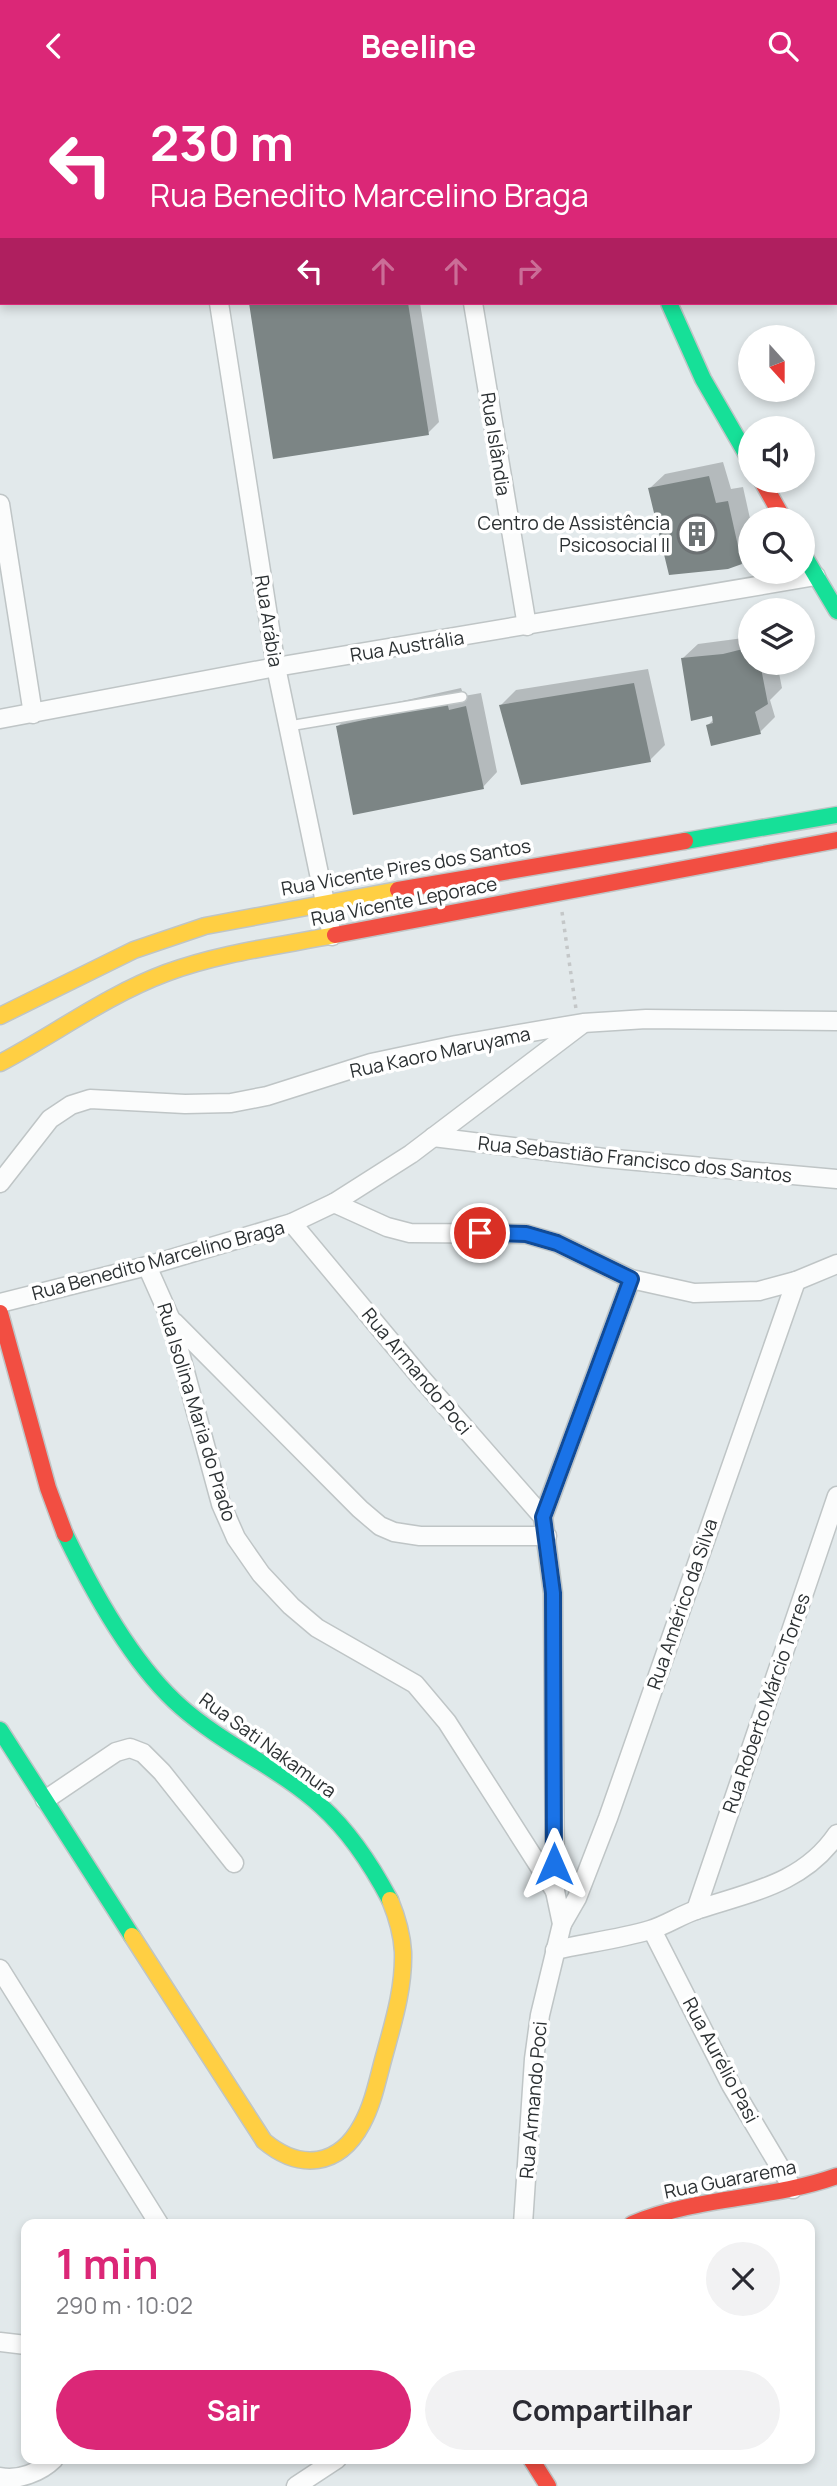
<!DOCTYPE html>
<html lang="pt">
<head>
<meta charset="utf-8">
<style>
  :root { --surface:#fff; --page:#f2f2f3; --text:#2b2b33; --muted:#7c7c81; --accent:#db2777 }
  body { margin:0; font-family:Manrope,sans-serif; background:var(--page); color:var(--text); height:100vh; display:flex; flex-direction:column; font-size:26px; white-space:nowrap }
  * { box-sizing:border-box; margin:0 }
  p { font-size:23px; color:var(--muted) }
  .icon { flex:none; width:38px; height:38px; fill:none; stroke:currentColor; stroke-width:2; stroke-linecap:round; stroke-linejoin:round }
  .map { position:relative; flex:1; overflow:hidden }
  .sheet { position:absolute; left:21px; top:2128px; width:794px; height:245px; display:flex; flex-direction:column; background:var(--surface); border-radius:14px; box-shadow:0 4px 10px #0003 }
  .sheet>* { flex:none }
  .top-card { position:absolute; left:0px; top:0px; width:838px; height:214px; box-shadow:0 4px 10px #0003; background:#db2777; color:#fff; overflow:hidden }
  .needle { width:46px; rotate:159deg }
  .fabs { position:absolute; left:738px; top:234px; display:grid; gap:14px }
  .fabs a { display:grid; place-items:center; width:77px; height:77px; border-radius:50%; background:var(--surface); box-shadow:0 4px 10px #0003; font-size:35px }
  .pin { position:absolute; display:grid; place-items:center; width:60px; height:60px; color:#fff; margin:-30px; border:4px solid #fff; border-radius:50%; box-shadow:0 2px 7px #0007 }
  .me { position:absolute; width:77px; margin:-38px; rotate:0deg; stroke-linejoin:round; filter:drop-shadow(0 0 5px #0008) }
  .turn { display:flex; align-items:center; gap:24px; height:147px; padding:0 35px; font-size:32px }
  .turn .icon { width:91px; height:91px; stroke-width:2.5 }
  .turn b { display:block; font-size:49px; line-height:60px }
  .lanes { display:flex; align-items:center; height:66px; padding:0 35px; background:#0003; justify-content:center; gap:35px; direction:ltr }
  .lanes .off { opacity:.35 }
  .round { display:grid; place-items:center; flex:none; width:74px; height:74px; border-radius:37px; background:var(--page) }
  .summary { display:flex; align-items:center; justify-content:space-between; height:119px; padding:0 35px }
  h1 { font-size:42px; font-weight:700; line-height:52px; color:var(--accent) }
  .button { display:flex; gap:14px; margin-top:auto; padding:14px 35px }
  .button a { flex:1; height:80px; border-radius:42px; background:var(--accent); color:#fff; font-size:28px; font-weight:700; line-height:80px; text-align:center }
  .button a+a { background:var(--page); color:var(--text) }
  header { display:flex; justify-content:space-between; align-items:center; height:91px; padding:0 35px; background:var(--accent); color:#fff; font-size:32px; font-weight:700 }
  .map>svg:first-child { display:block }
</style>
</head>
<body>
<header><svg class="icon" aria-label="back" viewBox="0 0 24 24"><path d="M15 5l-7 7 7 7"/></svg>Beeline<svg class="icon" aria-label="search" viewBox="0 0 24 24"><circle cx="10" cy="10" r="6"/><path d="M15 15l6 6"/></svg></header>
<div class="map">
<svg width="837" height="2395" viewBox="0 0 837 2395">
  <rect width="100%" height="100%" fill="#e2e9eb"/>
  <g fill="#0003">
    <polygon points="250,212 420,212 439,331 428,342 274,366"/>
    <polygon points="723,371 731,398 743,396 751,432 751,463 741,472 650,397 665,383"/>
    <polygon points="751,546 751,572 777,572 782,597 770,609 775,626 760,641 708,634 714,628 683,567 698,553"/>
    <polygon points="648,578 665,654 650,669 501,614 516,599"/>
    <polygon points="461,597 464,605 481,602 497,681 483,696 338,635 353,621"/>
  </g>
  <g fill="#7c8585">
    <polygon points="249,212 408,212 429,344 273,368"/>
    <polygon points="709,385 716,412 728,410 742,473 728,478 669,484 648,397"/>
    <polygon points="751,556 751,572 760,572 768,613 755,621 761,643 711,655 706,634 713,632 712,625 691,630 681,567 723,563"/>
    <polygon points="634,592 651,671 521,694 499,614"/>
    <polygon points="447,611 449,619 466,615 484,698 353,724 336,635"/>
  </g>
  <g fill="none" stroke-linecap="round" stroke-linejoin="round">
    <defs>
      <g id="lane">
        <polyline points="776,0 777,1"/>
        <polyline points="289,635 462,606"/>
      </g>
      <g id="street">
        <polyline points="183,0 183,2"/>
        <polyline points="438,0 438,2"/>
        <polyline points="63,2 65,0"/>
        <polyline points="0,64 2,63"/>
        <polyline points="219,212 276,576 332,845"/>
        <polyline points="473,212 527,535"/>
        <polyline points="0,413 33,623"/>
        <polyline points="0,628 276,576 816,485"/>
        <polyline points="433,1046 604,1067 837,1088"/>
        <polyline points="0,1092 50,1028 71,1014 90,1008 185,1013 231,1012 267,1005 371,972 456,954 583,932 646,928 837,930"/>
        <polyline points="334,1112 411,1063 581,934"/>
        <polyline points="292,1132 422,1288 543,1426 553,1502 555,1800 562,1833 540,1924 534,1968 523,2133"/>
        <polyline points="147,1175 171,1229 221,1413 236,1447 261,1483 291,1515 317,1537 415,1593 447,1631 555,1800"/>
        <polyline points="0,1212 147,1175 292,1132 334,1112 387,1136 410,1142 526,1143 557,1152 631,1188 694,1202 759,1200 796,1190 837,1173"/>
        <polyline points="174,1231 360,1418 380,1435 394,1441 420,1445 547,1445"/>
        <polyline points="543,1426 631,1188"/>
        <polyline points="45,1709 116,1661 130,1657 143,1662 162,1681 234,1772"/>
        <polyline points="696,1819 837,1405"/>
        <polyline points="562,1833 577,1807 608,1727 796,1190"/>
        <polyline points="652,1839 731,1994 793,2098"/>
        <path d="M555 1859C587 1852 619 1848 650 1839 667 1834 682 1823 699 1818 751 1801 804 1792 837 1743"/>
        <polyline points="0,1878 159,2133"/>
        <polyline points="0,2251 26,2254"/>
        <path d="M0 2386C18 2390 41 2381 54 2368"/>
        <polyline points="296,2395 337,2368"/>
      </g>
      <g id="fast">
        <polyline points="609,0 609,2"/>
        <polyline points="669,212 703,288 751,371"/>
        <polyline points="803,463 837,520"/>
        <polyline points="685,750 837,724"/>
        <path d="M65 1443C92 1499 134 1575 181 1616 224 1654 279 1677 321 1715 350 1741 372 1775 390 1809"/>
        <polyline points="0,1639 132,1845"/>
      </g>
      <g id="slow">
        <polyline points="0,925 134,859 205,835 398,799"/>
        <path d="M0 972C55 943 107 904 166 882 220 862 278 855 335 844"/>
        <path d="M132 1845 264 2050C300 2080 339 2076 362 2033 374 2011 378 1986 385 1962 394 1929 404 1896 403 1861 402 1843 397 1826 390 1809"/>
      </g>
      <g id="jam">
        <polyline points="762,390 784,429"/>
        <polyline points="398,799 685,750"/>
        <polyline points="335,844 837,749"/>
        <polyline points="0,1222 48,1397 65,1443"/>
        <path d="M632 2133C698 2105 770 2109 837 2085"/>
        <polyline points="531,2368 548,2395"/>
      </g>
    </defs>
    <use href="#lane" stroke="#bfc5c6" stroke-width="12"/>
    <use href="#street" stroke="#bfc5c6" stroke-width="21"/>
    <use href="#fast" stroke="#bfc5c6" stroke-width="19"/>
    <use href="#slow" stroke="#bfc5c6" stroke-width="19"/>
    <use href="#jam" stroke="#bfc5c6" stroke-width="19"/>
    <polyline stroke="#c4c7c8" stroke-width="3.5" stroke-dasharray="3.5 5" stroke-linecap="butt" points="562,821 576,918"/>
    <use href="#lane" stroke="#fbfcfc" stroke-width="9"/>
    <use href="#street" stroke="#fbfcfc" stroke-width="18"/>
    <use href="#fast" stroke="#16e098" stroke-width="16"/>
    <use href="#slow" stroke="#ffcf43" stroke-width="16"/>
    <use href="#jam" stroke="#f24e42" stroke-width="16"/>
  </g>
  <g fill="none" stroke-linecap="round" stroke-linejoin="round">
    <defs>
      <polyline id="route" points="480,1142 526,1143 557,1152 631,1188 543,1426 553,1502 554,1773"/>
    </defs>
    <use href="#route" stroke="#114b97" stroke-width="18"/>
    <use href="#route" stroke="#1a73e8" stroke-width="12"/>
  </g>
  <defs>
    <symbol id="building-ring" viewBox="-11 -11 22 22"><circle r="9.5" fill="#fff" stroke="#6c7173" stroke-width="1.5"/><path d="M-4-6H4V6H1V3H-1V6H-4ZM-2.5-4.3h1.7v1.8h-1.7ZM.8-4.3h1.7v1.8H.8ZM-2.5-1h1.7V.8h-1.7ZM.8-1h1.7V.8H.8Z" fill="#6c7173"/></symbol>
  </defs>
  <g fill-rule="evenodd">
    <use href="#building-ring" x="675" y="421" width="44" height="44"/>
  </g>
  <g text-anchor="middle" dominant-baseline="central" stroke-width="7" stroke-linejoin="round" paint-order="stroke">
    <g font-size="19" fill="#2c3133" stroke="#fff">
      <text transform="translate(496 353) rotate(81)">Rua Islândia</text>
      <text transform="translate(269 530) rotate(81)">Rua Arábia</text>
      <text transform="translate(407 555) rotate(-9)">Rua Austrália</text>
      <text transform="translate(406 776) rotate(-10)">Rua Vicente Pires dos Santos</text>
      <text transform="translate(404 810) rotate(-11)">Rua Vicente Leporace</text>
      <text transform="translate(440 961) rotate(-12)">Rua Kaoro Maruyama</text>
      <text transform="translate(635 1068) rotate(6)">Rua Sebastião Francisco dos Santos</text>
      <text transform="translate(158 1169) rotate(-15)">Rua Benedito Marcelino Braga</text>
      <text transform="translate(417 1280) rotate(50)">Rua Armando Poci</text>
      <text transform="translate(197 1321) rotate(73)">Rua Isolina Maria do Prado</text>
      <text transform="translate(682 1513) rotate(-71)">Rua Américo da Silva</text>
      <text transform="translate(766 1612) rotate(-71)">Rua Roberto Márcio Torres</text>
      <text transform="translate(268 1654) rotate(36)">Rua Sati Nakamura</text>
      <text transform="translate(721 1969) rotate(62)">Rua Aurélio Pasi</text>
      <text transform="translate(533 2009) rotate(-85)">Rua Armando Poci</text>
      <text transform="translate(730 2088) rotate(-11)">Rua Guararema</text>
    </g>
    <g font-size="19" fill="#2c3133" stroke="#fff" text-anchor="end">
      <text x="670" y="432">Centro de Assistência<tspan x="670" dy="22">Psicosocial II</tspan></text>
    </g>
  </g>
</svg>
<div class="fabs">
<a><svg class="needle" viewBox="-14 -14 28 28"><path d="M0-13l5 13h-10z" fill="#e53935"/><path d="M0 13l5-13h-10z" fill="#7c7c81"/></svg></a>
<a><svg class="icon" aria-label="sound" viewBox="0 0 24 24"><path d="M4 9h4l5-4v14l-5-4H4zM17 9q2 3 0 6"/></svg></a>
<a><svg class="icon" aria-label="search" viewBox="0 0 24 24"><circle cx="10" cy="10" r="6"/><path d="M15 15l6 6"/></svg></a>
<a><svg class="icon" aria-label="layers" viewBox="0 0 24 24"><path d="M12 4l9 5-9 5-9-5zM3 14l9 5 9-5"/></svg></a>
</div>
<div class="pin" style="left:480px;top:1142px;background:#d93025"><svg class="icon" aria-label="arrive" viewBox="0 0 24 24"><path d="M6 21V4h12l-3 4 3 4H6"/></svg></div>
<svg class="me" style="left:554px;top:1773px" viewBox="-20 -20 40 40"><path d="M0-17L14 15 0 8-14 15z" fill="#1a73e8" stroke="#fff" stroke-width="4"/></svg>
<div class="top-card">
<div class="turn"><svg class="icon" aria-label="left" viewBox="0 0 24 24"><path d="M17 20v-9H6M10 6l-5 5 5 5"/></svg><div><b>230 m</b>Rua Benedito Marcelino Braga</div></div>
<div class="lanes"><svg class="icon" aria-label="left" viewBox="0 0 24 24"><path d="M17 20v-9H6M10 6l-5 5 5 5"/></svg><svg class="icon off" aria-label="ahead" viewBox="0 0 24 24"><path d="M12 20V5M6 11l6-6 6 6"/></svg><svg class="icon off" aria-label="ahead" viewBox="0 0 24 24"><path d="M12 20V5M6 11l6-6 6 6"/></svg><svg class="icon off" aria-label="right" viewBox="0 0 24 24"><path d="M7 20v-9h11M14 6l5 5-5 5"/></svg></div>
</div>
<section class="sheet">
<div class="summary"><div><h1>1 min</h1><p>290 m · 10:02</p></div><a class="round"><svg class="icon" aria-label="close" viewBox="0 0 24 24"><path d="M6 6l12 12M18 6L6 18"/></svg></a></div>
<div class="button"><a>Sair</a><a>Compartilhar</a></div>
</section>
</div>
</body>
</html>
